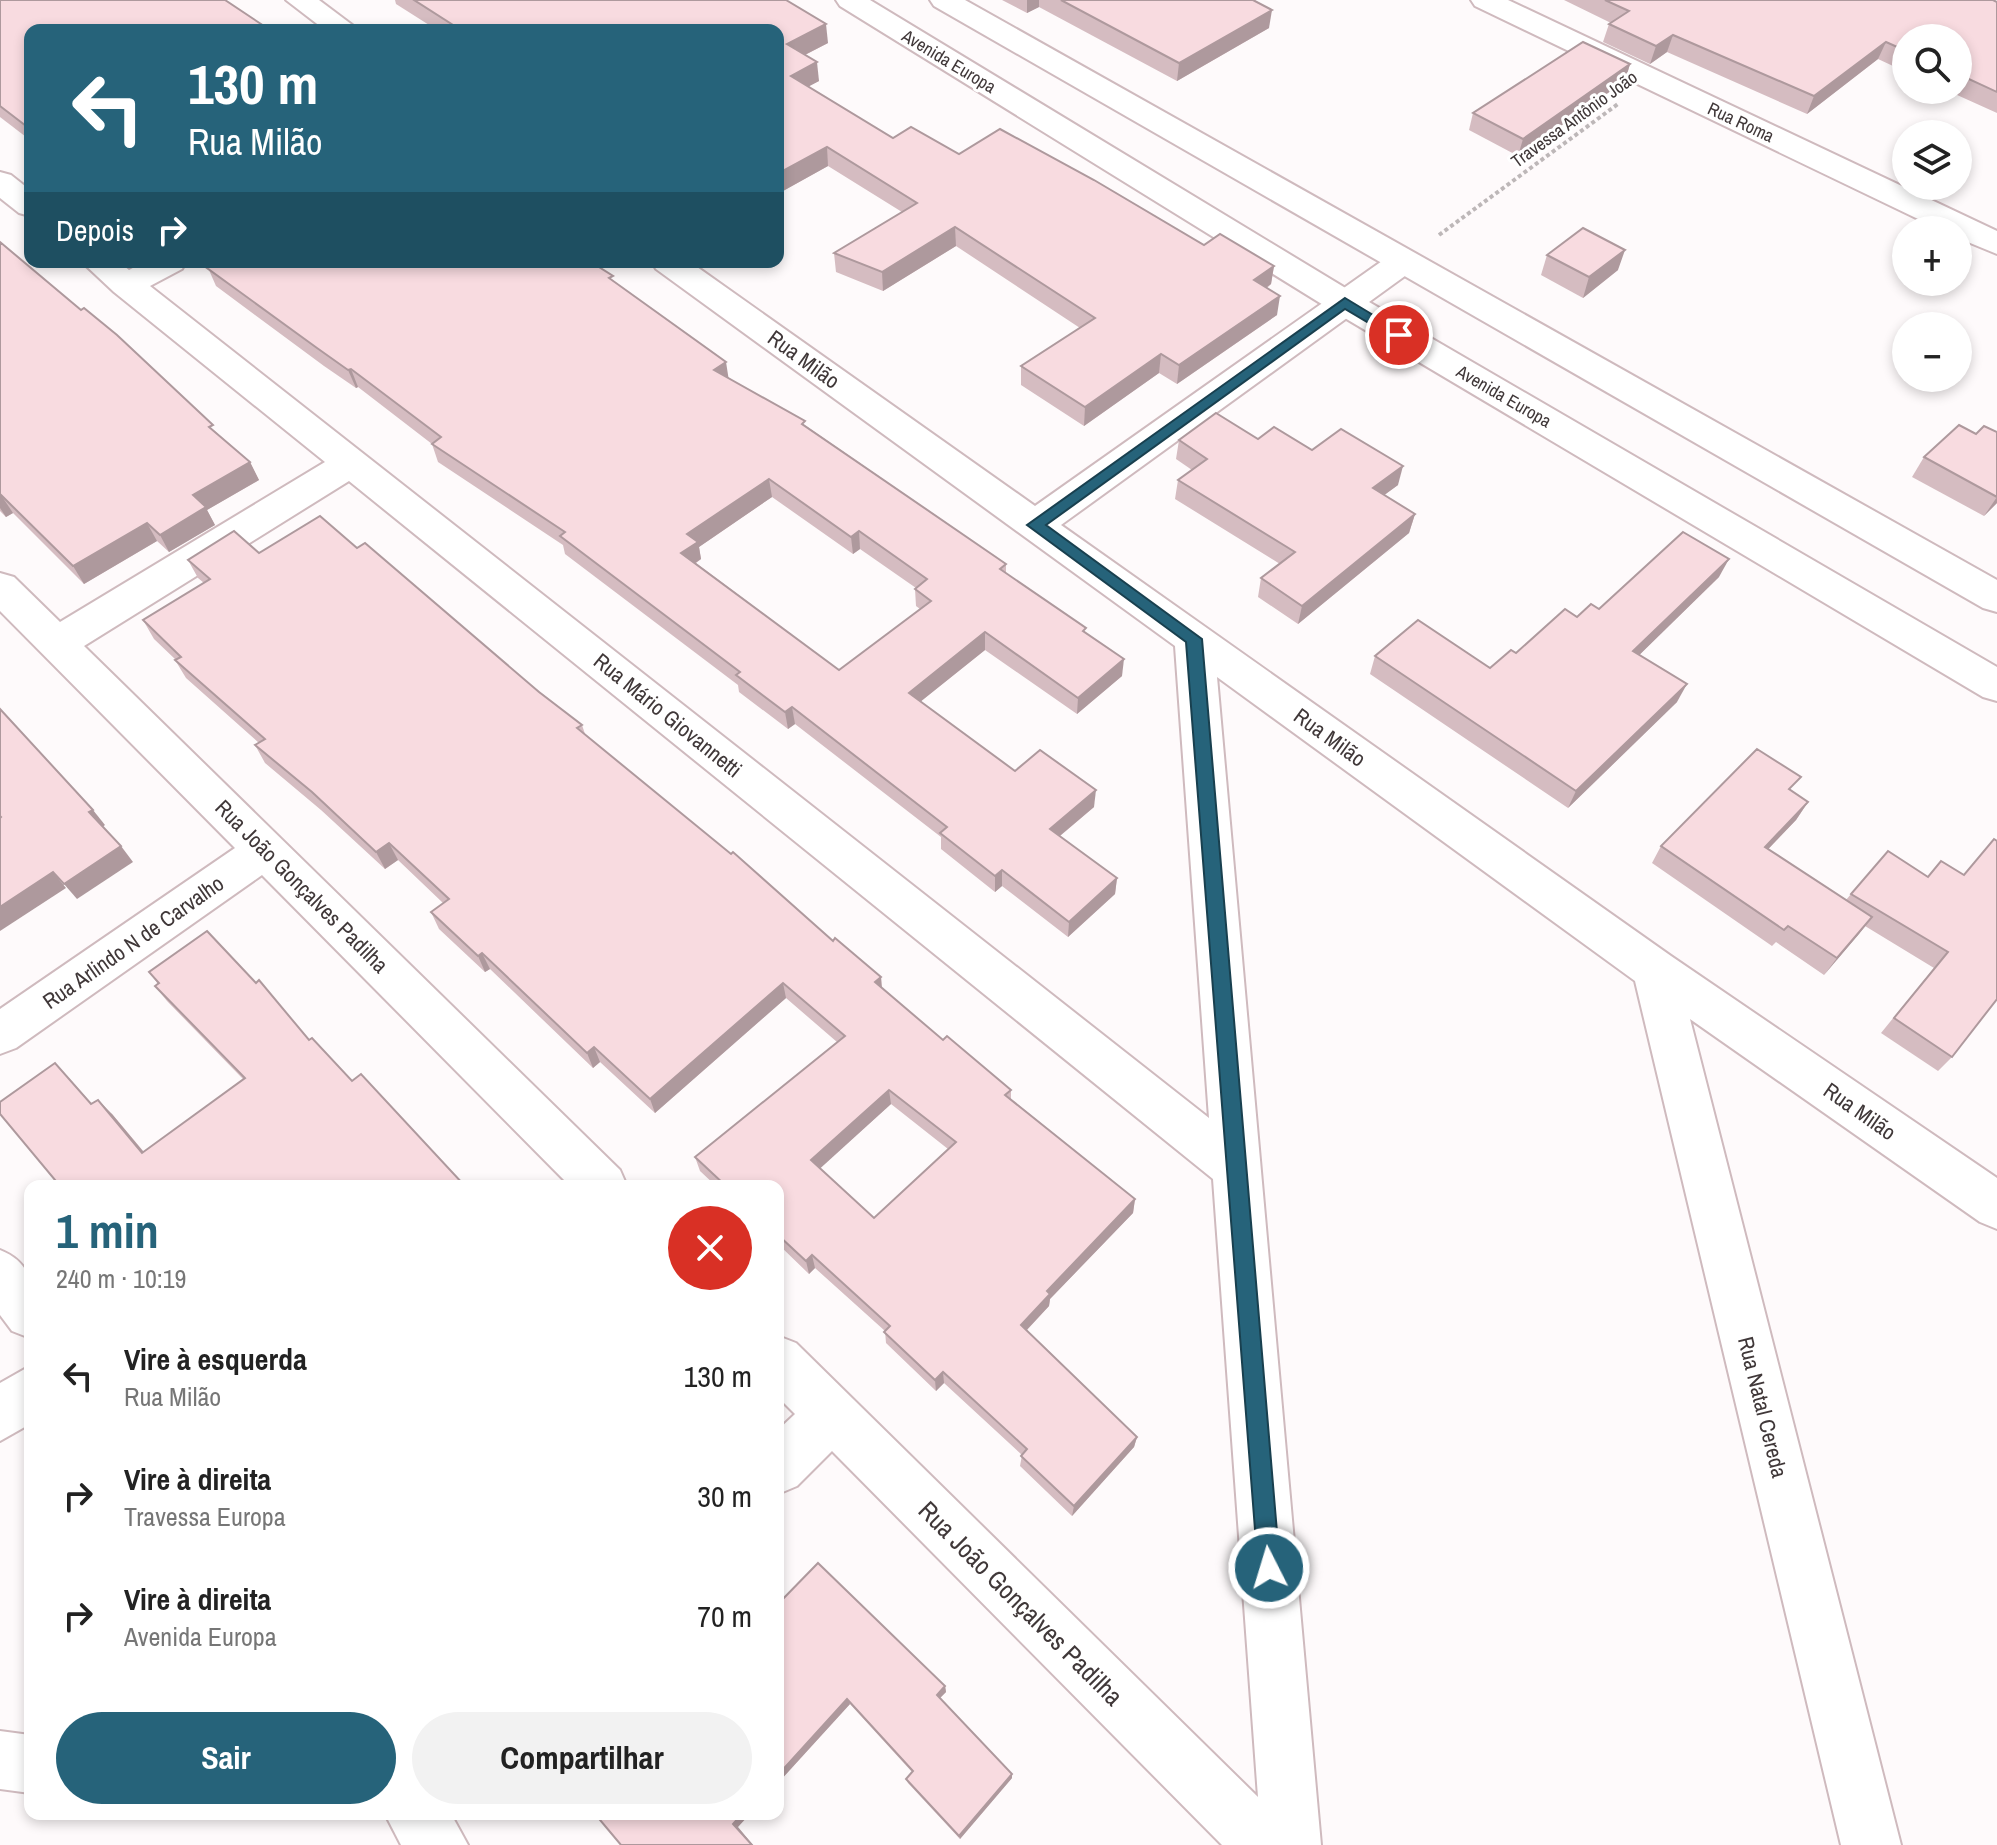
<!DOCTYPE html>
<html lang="pt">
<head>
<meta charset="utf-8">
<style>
  :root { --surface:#fff; --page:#f2f2f2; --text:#222; --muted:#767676; --accent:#26637a }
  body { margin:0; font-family:"Archivo Narrow",sans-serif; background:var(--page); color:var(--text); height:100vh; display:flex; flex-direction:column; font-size:30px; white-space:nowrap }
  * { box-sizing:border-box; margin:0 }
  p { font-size:26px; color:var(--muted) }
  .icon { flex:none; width:44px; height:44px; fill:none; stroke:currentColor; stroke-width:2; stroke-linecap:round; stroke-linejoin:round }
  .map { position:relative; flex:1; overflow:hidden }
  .drawer { position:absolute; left:24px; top:1180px; width:760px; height:640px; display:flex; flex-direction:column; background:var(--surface); border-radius:16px; box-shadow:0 4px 12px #0003 }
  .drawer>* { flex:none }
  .top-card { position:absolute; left:24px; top:24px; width:760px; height:244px; border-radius:16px; box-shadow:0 4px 12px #0003; background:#26637a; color:#fff; overflow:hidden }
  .fabs { position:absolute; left:1892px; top:24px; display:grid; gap:16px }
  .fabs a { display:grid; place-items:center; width:80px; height:80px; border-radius:50%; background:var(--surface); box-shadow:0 4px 12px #0003; font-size:40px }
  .pin { position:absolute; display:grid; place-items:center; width:68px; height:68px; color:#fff; margin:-34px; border:4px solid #fff; border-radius:50%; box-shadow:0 2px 8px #0007 }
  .me { position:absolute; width:88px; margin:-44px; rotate:355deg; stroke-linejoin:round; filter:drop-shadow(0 0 6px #0008) }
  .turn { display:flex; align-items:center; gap:28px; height:168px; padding:0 32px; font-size:36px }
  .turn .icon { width:104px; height:104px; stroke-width:2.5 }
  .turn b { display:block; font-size:56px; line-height:68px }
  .then { display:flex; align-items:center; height:76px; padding:0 32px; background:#0003; gap:16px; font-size:30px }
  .round { display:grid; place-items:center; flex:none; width:84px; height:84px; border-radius:42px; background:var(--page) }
  .head { display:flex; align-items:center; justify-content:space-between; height:136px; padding:0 32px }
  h1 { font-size:48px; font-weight:700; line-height:60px; color:var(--accent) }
  .cta { display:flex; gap:16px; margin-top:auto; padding:16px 32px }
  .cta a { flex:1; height:92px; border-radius:48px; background:var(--accent); color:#fff; font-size:32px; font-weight:700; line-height:92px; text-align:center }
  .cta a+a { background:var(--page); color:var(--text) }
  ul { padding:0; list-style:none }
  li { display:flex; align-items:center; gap:24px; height:120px; padding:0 32px }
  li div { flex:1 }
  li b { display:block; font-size:30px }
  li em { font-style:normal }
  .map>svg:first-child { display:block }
</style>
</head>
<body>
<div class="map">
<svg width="1997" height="1845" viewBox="0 0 1997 1845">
  <rect width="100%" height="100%" fill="#fefafb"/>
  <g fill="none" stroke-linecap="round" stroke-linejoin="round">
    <defs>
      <g id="minor">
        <polygon points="286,0 319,0 359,30 325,30"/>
        <polygon points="1471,0 1508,0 1997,231 1997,254 1958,238 1958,230 1941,230 1475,6"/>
        <polygon points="0,172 11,175 30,190 30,216 19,213 0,198"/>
        <polygon points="1404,251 1416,254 1420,261 1416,268 1061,525 1671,956 1997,1178 1997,1229 1980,1222 1690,1019 1901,1845 1841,1845 1635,981 1217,677 1321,1845 1222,1845 832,1451 797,1486 778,1494 778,1430 795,1414 778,1397 778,1336 796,1343 1258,1797 1213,1179 349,481 84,646 620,1170 627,1186 570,1186 262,875 16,1048 0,1054 0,1009 235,848 0,611 0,573 14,577 60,622 325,462 114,292 82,262 119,262 129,270 144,262 186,262 182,269 150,286 1209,1118 1175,646 656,269 652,262 690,262 1035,506 1392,254"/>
        <path d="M0 1250C42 1267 30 1299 30 1338L12 1331 0 1315Z"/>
        <polygon points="30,1366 30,1424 0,1441 0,1383"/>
        <polygon points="0,1731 30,1735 30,1793 0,1789"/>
        <polygon points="385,1814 451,1814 468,1845 401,1845"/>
      </g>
      <g id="major">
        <polygon points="836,0 870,0 1357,295 1997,667 1997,701 1983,697 1333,311 840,6"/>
        <polygon points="930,0 965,0 1997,580 1997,612 1983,608 934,6"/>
      </g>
    </defs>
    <use href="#minor" stroke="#cfbabe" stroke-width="4"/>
    <use href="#major" stroke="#cfbabe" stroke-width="4"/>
    <polyline stroke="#bdb7b8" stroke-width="4" stroke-dasharray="4 3" stroke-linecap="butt" points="1439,235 1618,104"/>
    <use href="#minor" fill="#fff" fill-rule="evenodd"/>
    <use href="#major" fill="#fff" fill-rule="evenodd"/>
  </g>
  <g fill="#d5bcc1" fill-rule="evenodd">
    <polygon points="0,0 30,30 30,140 0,117"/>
    <polygon points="395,0 786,0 828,43 805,55 819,81 808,86 893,138 959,154 1204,245 1274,266 1271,284 1267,288 1277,315 1177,384 1159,373 1084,426 1021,385 1021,366 1080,328 956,246 883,291 836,272 834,253 902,212 828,166 783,191 778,187 778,30 437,30 396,4"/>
    <polygon points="1002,0 1256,0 1255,1 1269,28 1177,81 1039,7 1027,13"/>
    <polygon points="1564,0 1993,0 1997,2 1997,113 1946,90 1958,90 1958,38 1906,38 1906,72 1878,59 1807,114 1667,52 1650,64 1603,42 1609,24 1611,23"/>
    <polygon points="1630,64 1625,81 1518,156 1469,130 1473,113"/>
    <polygon points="0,242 250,462 259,480 207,510 215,525 169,552 157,541 84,584 13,513 6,517 0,511"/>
    <polygon points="1547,255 1618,270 1583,298 1541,275"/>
    <path d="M197 262H591L729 378 806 426 1006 564V573L1086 633 1122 676 1077 714 985 650 920 702 1015 771 1094 807 1060 836 1117 878 1115 894 1068 937 1002 886 995 892 941 849V837L795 724 788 729 739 692 738 685 565 554 563 545 438 462 432 444 358 387 356 388 324 366 216 286 209 270ZM772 497 853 554 860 549 916 588 915 589 916 606 920 609 839 670 696 563 701 559 699 547Z"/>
    <polygon points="1997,432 1997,503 1984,516 1912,477 1924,457"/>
    <polygon points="1258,439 1312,450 1398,485 1384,495 1415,514 1409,533 1298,624 1258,597 1261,578 1280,564 1175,499 1178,480 1192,470 1176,459 1179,440"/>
    <path d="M357 548 582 725 585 734 833 941 881 977 882 988 943 1040 1011 1090V1099L1135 1199 1133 1213 1050 1299 1049 1306 1027 1330 1137 1437 1134 1447 1072 1516 1020 1466 1022 1455 944 1383 936 1391 886 1343 885 1331 815 1268 809 1274 778 1244V1186H716L700 1171 695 1157 837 1042 786 998 655 1113 600 1062 593 1068 490 969 485 972 439 929 431 912 443 903 398 860 385 869 321 810 265 763 255 745 259 743 186 678 175 660H176L154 639 143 620 204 583 198 578 188 560 259 553ZM891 1104 948 1149 874 1218 820 1168Z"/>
    <polygon points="1719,577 1639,655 1677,702 1568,808 1370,674 1375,656 1490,668 1577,617 1599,609"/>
    <polygon points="1792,791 1808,802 1796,820 1768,849 1846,900 1851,894 1928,877 1964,875 1952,1057 1938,1071 1881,1033 1934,968 1865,926 1824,975 1776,942 1772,946 1652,863 1661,846"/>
    <polygon points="149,972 309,1040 465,1186 60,1186 69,1078 92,1104 112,1114 144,1152 243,1079 167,1001 155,986 158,984"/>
    <polygon points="778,1604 945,1686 946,1692 940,1698 1012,1774 1012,1778 960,1839 908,1783 906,1779 912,1772 850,1704 778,1783"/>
  </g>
  <g fill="#ae999d">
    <polygon points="1027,0 1039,0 1039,7 1027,13"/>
    <polygon points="1272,10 1269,28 1177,81 1179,63"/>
    <polygon points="826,24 828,43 789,63 787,44"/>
    <polygon points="1673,35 1667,52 1650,64 1656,46"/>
    <polygon points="1886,42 1878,59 1807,114 1814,96"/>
    <polygon points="817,62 819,81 793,95 791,76"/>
    <polygon points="1630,64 1625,81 1518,156 1523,139"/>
    <polygon points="827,147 828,166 783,191 781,172"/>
    <polygon points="955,227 956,246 883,291 882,272"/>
    <polygon points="1625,250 1618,270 1583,298 1589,277"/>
    <polygon points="1274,266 1271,284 1251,299 1254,280"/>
    <polygon points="1280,296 1277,315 1177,384 1179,365"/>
    <polygon points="1161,354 1159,373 1084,426 1085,407"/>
    <polygon points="726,362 729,381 714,370"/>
    <polygon points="351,369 358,387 356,388 348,370"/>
    <polygon points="250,462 259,480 207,510 215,525 169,552 160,535 193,495"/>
    <polygon points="1403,466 1398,485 1368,507 1373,488"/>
    <polygon points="769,479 772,497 699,547 701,559 685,570 681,553 687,534"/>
    <polygon points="1,495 13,513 6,517 0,508 0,496"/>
    <polygon points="1997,497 1997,503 1984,516"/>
    <polygon points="1415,514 1409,533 1298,624 1302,606"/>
    <polygon points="147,523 157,541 84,584 73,566"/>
    <polygon points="859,531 860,549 853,554 851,537"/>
    <polygon points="1729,559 1719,577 1625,669 1633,651"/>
    <polygon points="985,632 985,650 910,710 909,693"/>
    <polygon points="1124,659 1122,676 1077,714 1078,698"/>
    <polygon points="1687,684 1677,702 1568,808 1576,791"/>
    <polygon points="792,707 795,724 788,729 785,712"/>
    <polygon points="1096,790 1094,807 1049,845 1050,829"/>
    <polygon points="1808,802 1796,820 1754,864 1765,847"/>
    <polygon points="93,810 105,825 101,828 89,812"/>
    <polygon points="389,843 398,860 385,869 376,852"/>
    <polygon points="121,846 133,862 77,899 64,884"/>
    <polygon points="1002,870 1002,886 995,892 995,876"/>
    <polygon points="53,872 66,888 0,931 0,907"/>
    <polygon points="1117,878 1115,894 1068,937 1069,922"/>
    <polygon points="1872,917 1859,934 1824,975 1837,958"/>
    <polygon points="482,953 490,969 485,972 478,956"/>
    <polygon points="881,977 882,992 875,982"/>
    <polygon points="783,983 786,998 655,1113 650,1099"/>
    <polygon points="594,1047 600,1062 593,1068 587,1053"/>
    <polygon points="889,1090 891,1104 814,1174 811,1160"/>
    <polygon points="98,1100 112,1114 156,1167 142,1153"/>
    <polygon points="1135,1199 1133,1213 1050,1299 1049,1306 1021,1336 1021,1325 1047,1291"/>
    <polygon points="812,1255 815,1268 809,1274 806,1261"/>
    <polygon points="943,1372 944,1383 936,1391 935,1380"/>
    <polygon points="1137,1437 1134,1447 1072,1516 1074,1506"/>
    <polygon points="945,1686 946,1692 938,1700 937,1695"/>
    <polygon points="847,1699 850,1704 778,1783 778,1775"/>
    <polygon points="1012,1774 1012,1778 960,1839 959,1836"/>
    <polygon points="742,1814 750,1814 738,1827 753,1845 752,1845 733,1824"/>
  </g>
  <g fill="#f8dbe0" stroke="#ae999d" stroke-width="2" fill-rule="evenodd">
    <polygon points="0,0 225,0 270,30 30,30 30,129 0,106"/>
    <polygon points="414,0 786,0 826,24 787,44 817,62 791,76 893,138 911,127 959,154 1000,129 1094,180 1204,245 1220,234 1274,266 1254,280 1280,296 1179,365 1161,354 1085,407 1021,366 1095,318 955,227 882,272 834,253 917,203 827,147 781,172 778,170 778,30 461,30"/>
    <polygon points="1061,0 1253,0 1272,10 1179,63"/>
    <polygon points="1605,0 1993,0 1997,2 1997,92 1958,74 1958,38 1906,38 1906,51 1886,42 1814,96 1673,35 1656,46 1609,24 1629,11"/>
    <polygon points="1583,42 1630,64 1523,139 1473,113"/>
    <polygon points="1583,228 1625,250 1589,277 1547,255"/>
    <polygon points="0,242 81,310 84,308 117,335 213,425 209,427 250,462 193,495 206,507 160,535 147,523 73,566 1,495 0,496"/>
    <path d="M214 262H591L613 276 609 278 726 362 714 370 805 421 802 424 1006 564 1000 569 1086 628 1083 631 1124 659 1078 698 985 632 909 693 1015 771 1040 750 1096 790 1050 829 1117 878 1069 922 1002 870 995 876 940 833 947 827 792 707 785 712 736 675 740 672 560 536 565 532 432 444 441 437 351 369 348 370 317 348 207 268 216 263ZM769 479 851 537 859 531 927 579 915 589 931 601 839 670 681 553 698 542 687 534Z"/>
    <polygon points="1216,413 1258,439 1274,427 1312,450 1341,429 1403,466 1373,488 1415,514 1302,606 1261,578 1295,552 1178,480 1207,459 1179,440"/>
    <polygon points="1959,425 1976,434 1984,426 1997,432 1997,497 1924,457"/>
    <path d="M320 516 357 548 365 543 539 692 582 725 577 728 731 854 733 852 833 941 835 938 881 977 875 982 943 1040 947 1036 1011 1090 1005 1095 1135 1199 1047 1291 1050 1294 1021 1325 1137 1437 1074 1506 1021 1456 1027 1449 943 1372 935 1380 884 1332 890 1326 812 1255 806 1261 778 1235V1186H726L695 1157 845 1036 783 983 650 1099 594 1047 587 1053 482 953 478 956 431 912 449 899 389 843 376 852 312 792 255 745 265 739 175 660 181 657 143 620 210 579 188 560 234 531 259 553ZM889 1090 956 1142 874 1218 811 1160Z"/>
    <polygon points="1683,532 1729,559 1633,651 1687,684 1576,791 1375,656 1418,620 1490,668 1511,650 1516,653 1565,609 1577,617 1591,604 1599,609"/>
    <polygon points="0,709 93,810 89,812 121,846 64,884 53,872 0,907 0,818 1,817 0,816"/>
    <polygon points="1757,749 1801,777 1789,789 1808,802 1765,847 1872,917 1837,958 1788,926 1784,930 1661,846"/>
    <polygon points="1994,839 1997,841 1997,999 1952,1057 1894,1018 1948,952 1851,894 1888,851 1928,877 1941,861 1964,875"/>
    <polygon points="207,931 256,983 259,980 309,1040 312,1038 352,1081 361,1074 465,1186 60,1186 0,1114 0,1102 55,1063 91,1104 98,1100 142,1153 245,1078 155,986 159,983 149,972"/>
    <polygon points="818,1563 945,1686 937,1695 1012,1774 959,1836 906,1779 913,1771 847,1699 778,1775 778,1604"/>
    <polygon points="595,1814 742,1814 733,1824 752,1845 621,1845"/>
  </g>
  <polygon fill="#26637a" stroke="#19404f" stroke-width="2" points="1345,298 1406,335 1404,338 1394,338 1345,309 1046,525 1202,639 1280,1568 1277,1576 1269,1580 1261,1576 1258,1568 1186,642 1027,525"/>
  <g text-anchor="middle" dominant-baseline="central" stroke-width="6" stroke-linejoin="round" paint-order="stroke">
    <g font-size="18" fill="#403839" stroke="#fff">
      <text transform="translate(949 61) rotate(31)">Avenida Europa</text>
      <text transform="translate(1574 119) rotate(-36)">Travessa Antônio João</text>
      <text transform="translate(1741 122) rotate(25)">Rua Roma</text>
      <text transform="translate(1504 396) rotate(30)">Avenida Europa</text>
    </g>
    <g font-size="22" fill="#403839" stroke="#fff">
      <text transform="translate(804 359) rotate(36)">Rua Milão</text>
      <text transform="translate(668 715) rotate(39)">Rua Mário Giovannetti</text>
      <text transform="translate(1330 737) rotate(36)">Rua Milão</text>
      <text transform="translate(302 886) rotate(45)">Rua João Gonçalves Padilha</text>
      <text transform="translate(133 942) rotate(-35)">Rua Arlindo N de Carvalho</text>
      <text transform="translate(1860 1111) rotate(35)">Rua Milão</text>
      <text transform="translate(1763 1407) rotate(76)">Rua Natal Cereda</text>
    </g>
    <g font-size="26" fill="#403839" stroke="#fff">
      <text transform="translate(1021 1603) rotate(45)">Rua João Gonçalves Padilha</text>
    </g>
  </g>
</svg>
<div class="fabs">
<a><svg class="icon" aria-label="search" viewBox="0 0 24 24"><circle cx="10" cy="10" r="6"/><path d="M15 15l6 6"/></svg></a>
<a><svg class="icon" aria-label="layers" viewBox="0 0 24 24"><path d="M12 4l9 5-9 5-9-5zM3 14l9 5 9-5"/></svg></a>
<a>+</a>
<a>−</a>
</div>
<div class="pin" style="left:1399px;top:335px;background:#d93025"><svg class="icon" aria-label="arrive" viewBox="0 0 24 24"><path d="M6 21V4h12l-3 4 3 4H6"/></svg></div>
<svg class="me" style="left:1269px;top:1568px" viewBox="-20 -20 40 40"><circle r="17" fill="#26637a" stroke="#fff" stroke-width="3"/><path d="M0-11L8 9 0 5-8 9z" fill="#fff"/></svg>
<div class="top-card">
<div class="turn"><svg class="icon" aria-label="left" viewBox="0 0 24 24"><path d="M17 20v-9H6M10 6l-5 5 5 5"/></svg><div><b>130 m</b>Rua Milão</div></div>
<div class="then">Depois<svg class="icon" aria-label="right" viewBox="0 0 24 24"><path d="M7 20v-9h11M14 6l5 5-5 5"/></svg></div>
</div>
<section class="drawer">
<div class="head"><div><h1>1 min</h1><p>240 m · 10:19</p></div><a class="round" style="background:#d93025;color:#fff"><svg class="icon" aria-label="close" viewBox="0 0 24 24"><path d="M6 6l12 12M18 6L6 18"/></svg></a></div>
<ul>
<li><svg class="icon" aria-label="left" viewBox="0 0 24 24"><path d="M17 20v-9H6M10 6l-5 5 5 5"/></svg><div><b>Vire à esquerda</b><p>Rua Milão</p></div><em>130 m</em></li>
<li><svg class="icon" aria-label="right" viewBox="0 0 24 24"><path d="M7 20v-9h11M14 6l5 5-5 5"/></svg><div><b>Vire à direita</b><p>Travessa Europa</p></div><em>30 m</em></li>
<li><svg class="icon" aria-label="right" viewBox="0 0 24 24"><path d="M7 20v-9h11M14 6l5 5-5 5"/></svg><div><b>Vire à direita</b><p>Avenida Europa</p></div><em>70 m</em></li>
</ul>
<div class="cta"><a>Sair</a><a>Compartilhar</a></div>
</section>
</div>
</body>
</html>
